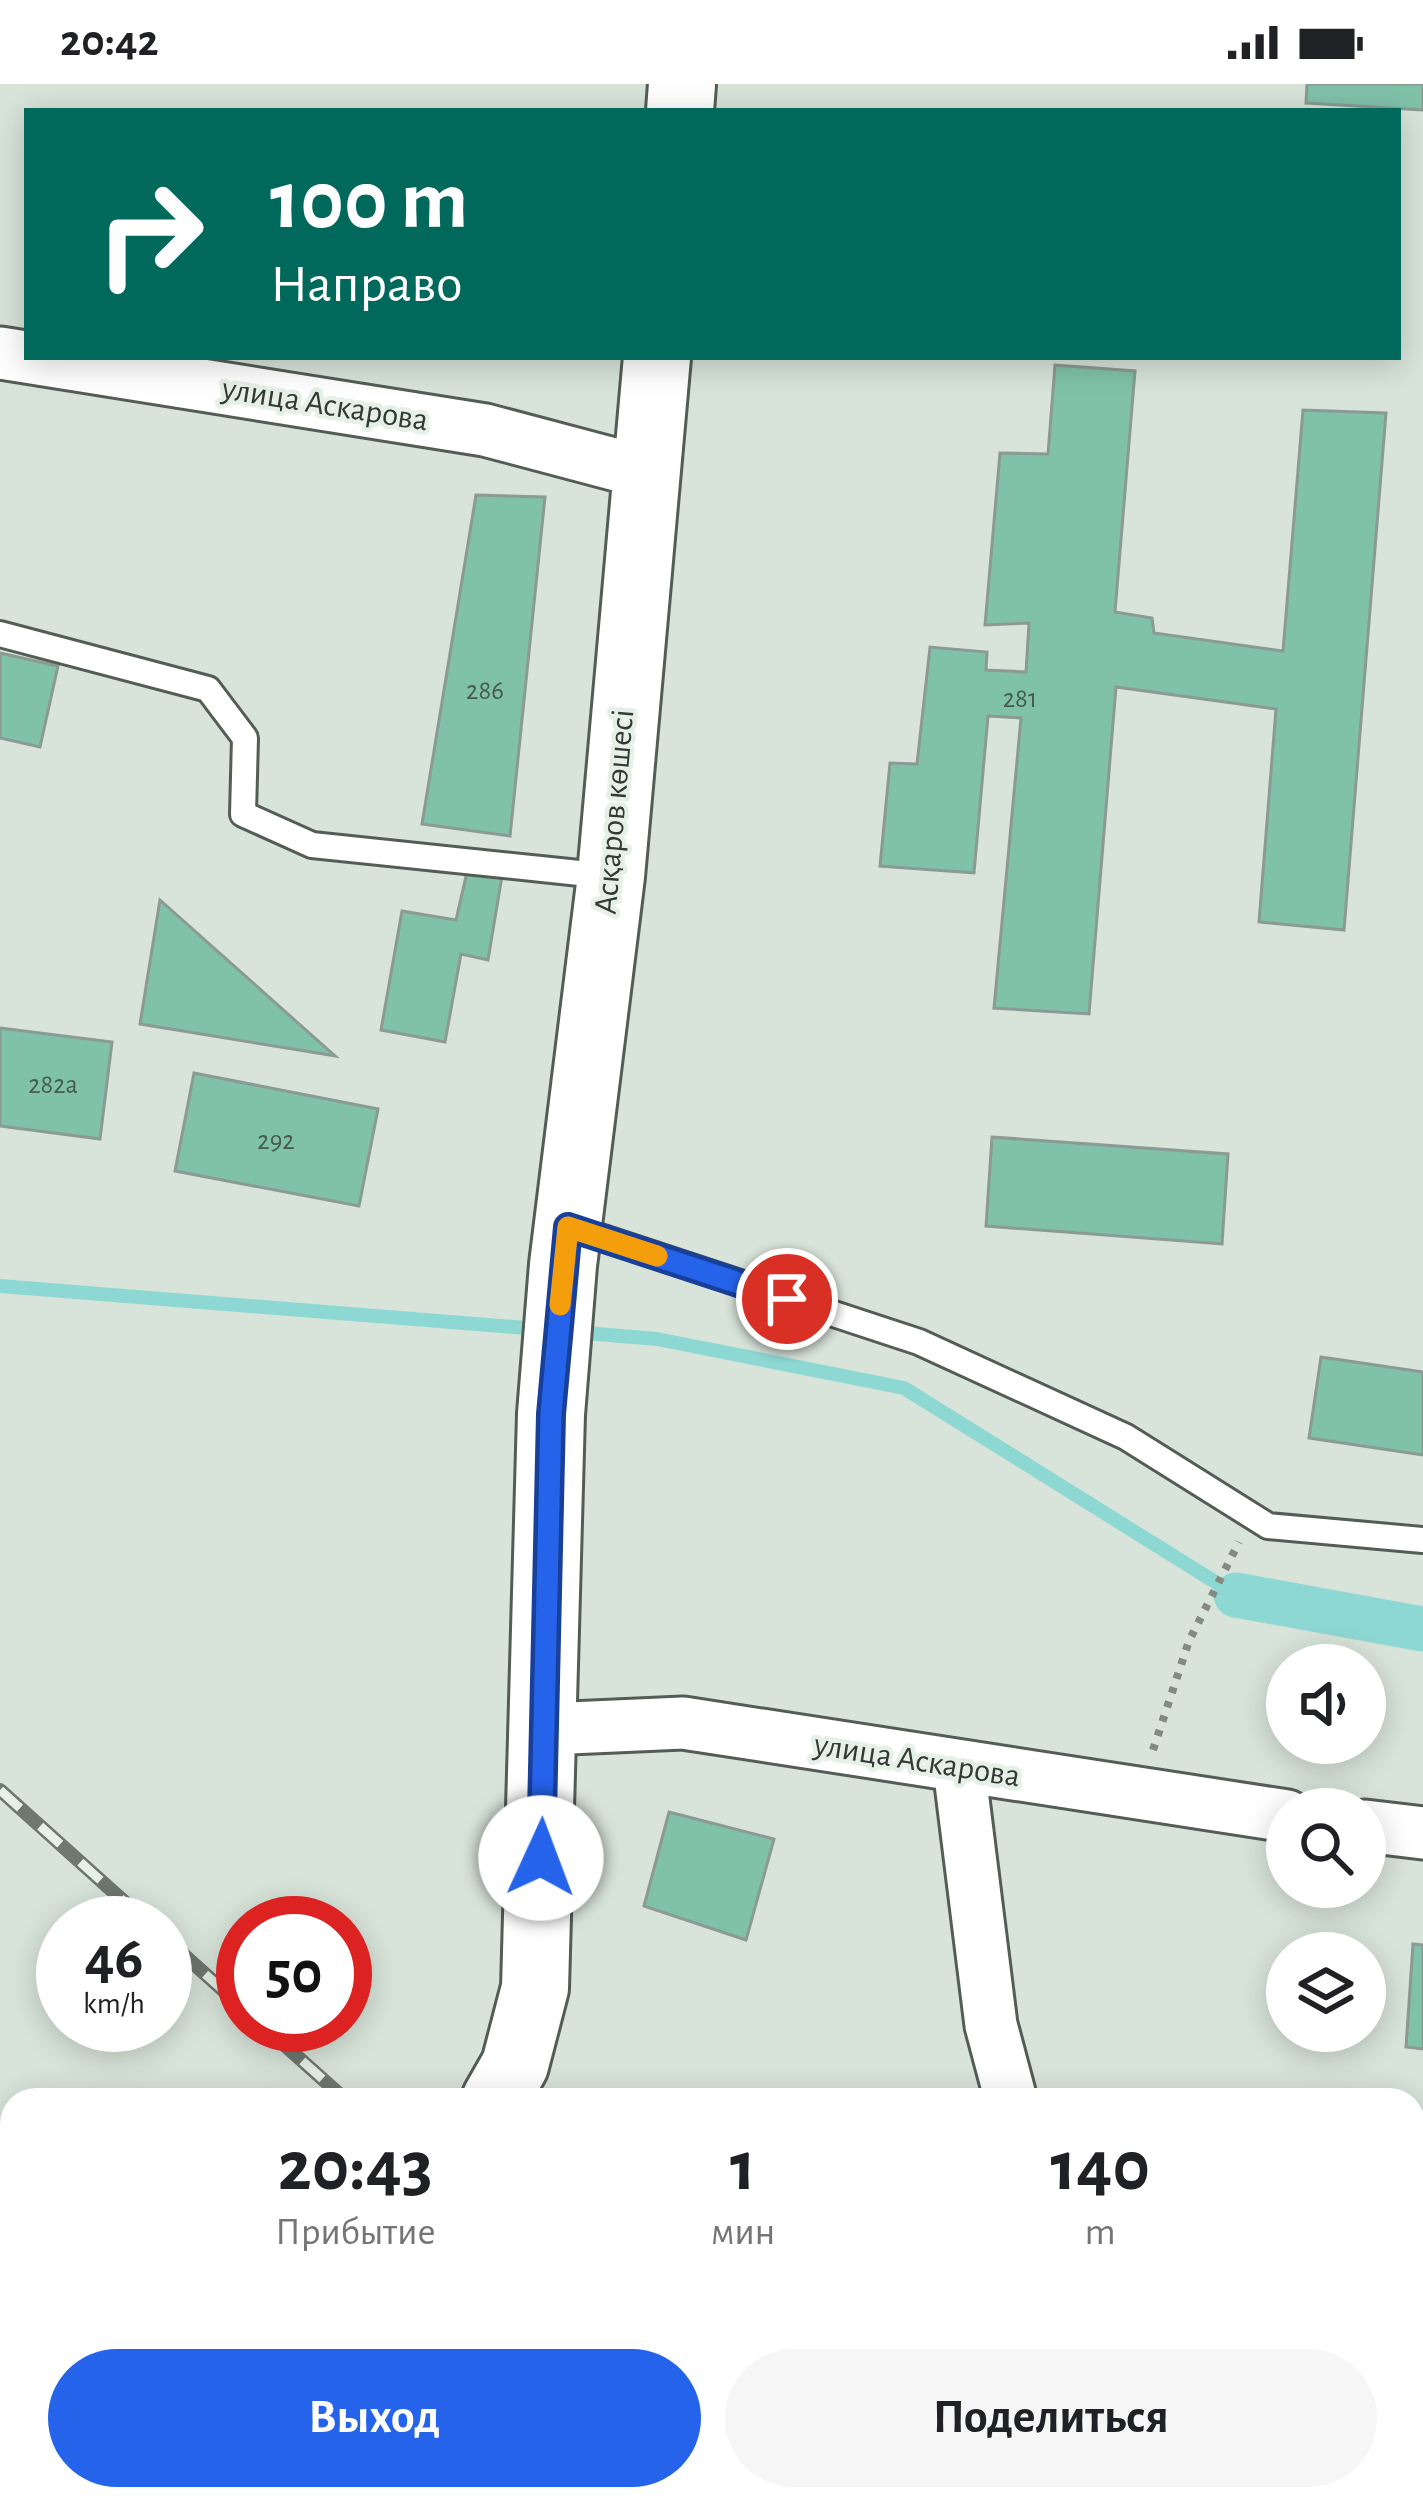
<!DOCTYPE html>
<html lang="ru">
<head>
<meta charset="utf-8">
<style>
  :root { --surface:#fff; --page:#f6f6f6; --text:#202124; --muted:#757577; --accent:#2563eb }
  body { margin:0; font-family:"Alegreya Sans",sans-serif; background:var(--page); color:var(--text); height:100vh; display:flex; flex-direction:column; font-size:45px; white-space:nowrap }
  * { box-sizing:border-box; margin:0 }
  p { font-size:39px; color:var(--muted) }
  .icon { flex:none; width:66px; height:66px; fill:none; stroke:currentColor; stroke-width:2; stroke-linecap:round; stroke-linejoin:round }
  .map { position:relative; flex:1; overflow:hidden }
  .details { position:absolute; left:0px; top:2004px; width:1425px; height:423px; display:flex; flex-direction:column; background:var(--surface); border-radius:36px 36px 0 0; box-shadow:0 6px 30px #0003 }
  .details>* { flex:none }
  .banner { position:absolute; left:24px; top:24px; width:1377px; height:252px; border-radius:0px; box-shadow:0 6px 30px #0003; background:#00695c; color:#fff; overflow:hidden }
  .fabs { position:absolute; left:1266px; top:1560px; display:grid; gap:24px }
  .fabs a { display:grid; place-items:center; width:120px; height:120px; border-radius:50%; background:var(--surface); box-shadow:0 6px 30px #0003; font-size:60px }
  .speed { position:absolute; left:36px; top:1812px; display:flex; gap:24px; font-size:60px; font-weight:700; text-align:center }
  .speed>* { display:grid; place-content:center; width:156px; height:156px; border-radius:50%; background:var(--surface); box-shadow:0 6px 30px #0003; line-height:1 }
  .speed small { font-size:30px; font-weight:400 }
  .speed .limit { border:18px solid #d22; background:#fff; color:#111 }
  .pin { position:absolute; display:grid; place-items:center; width:102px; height:102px; color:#fff; margin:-51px; border:6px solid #fff; border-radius:50%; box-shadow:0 3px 12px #0007 }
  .me { position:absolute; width:132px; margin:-66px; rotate:2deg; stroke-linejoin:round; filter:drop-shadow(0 0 9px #0008) }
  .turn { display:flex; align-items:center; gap:42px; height:252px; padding:0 48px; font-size:54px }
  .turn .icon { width:156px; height:156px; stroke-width:2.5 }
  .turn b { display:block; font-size:84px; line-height:102px }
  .eta { display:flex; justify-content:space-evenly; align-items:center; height:204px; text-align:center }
  .eta b { font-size:72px; font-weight:600; line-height:84px }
  .button { display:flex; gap:24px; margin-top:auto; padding:24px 48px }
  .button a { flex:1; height:138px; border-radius:72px; background:var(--accent); color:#fff; font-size:48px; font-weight:600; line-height:138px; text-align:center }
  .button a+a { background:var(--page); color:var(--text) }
  .status { display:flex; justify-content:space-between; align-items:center; height:84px; padding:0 60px; background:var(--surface); direction:ltr }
  .status svg { height:33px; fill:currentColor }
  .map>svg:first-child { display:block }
</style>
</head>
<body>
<div class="status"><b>20:42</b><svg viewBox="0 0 49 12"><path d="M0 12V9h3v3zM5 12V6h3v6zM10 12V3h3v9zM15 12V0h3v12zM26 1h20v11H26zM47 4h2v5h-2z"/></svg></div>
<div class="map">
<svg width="1423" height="2426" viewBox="0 0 1423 2426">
  <rect width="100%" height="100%" fill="#d8e4da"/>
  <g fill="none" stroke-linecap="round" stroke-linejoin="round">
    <g stroke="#8ed8d3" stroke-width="14">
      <polyline points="0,1202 539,1245"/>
      <polyline points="573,1248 657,1255 904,1304 1236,1511"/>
    </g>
    <polyline stroke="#8ed8d3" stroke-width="45" points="1236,1511 1423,1545"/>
  </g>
  <g fill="#80c1aa" stroke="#8b9a94" stroke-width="3">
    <polygon points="1307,0 1423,0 1423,26 1306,19"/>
    <polygon points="1055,281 1135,287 1115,528 1152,534 1154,549 1283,567 1303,326 1386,329 1344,846 1259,838 1276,625 1116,603 1089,930 994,924 1021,634 988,632 974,789 880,782 890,679 917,680 930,563 987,568 986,586 1026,588 1029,539 985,541 1000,369 1048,370"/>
    <polygon points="476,411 545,413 510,752 422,740"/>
    <polygon points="0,569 58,582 40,663 0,654"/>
    <polygon points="467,788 502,792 488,876 461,870 445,958 381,946 402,827 456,836"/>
    <polygon points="160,816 335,972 140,940"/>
    <polygon points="0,944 112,958 100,1055 0,1042"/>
    <polygon points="194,989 378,1025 359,1122 175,1087"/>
    <polygon points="992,1053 1228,1070 1222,1160 986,1142"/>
    <polygon points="1321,1273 1423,1288 1423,1371 1309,1354"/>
    <polygon points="669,1728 774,1755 746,1856 644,1822"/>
    <polygon points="1413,1860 1423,1861 1423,1965 1406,1963"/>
  </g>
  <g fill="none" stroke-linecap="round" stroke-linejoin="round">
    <defs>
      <g id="service">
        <polyline points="0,550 208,605 245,654 243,730 312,761 608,792"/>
        <polyline points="570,1143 919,1258 1126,1353 1268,1442 1423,1456"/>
      </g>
      <g id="minor">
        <polyline points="0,269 485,346 647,389"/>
        <polyline points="547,1645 683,1639 1287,1732"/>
        <polyline points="959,1683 991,1941 1011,2016"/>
        <polyline points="1365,1742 1423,1749"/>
        <polyline points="0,2183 12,2195"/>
        <polyline points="1172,2415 1177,2426"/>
      </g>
      <g id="secondary">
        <polyline points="680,27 682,0"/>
        <polyline points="495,2016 515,1981 535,1904 551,1330 563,1181 611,792 657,273"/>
        <polyline points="241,2426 248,2415"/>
      </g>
    </defs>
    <use href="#service" stroke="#535d55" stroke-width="30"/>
    <use href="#minor" stroke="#535d55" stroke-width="57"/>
    <use href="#secondary" stroke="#535d55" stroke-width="72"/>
    <polyline stroke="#828a83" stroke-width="8" stroke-dasharray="6 9" stroke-linecap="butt" points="1153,1666 1189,1557 1239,1458"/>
    <use href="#service" stroke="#fff" stroke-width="24"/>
    <use href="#minor" stroke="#fff" stroke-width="51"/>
    <use href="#secondary" stroke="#fff" stroke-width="66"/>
    <defs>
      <g id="rail">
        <polyline points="0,1706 148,1839"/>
        <polyline points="165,1854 243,1924"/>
        <polyline points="262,1941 346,2016"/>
        <polyline points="794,2415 806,2426"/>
      </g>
    </defs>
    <use href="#rail" stroke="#6f7771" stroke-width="14"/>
    <use href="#rail" stroke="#e5f1e7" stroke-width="9" stroke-dasharray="27" stroke-linecap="butt"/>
  </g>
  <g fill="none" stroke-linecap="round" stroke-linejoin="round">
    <defs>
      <polyline id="route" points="541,1774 551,1330 568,1143 787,1215"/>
    </defs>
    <use href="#route" stroke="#184099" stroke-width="30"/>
    <use href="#route" stroke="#2563eb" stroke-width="21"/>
    <polyline stroke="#f59e0b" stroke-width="21" points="560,1221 568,1143 657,1172"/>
  </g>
  <g text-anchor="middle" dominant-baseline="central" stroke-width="9" stroke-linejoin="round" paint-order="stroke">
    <g font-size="27" fill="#475b52">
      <text x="485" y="606">286</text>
      <text x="1020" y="614">281</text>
      <text x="53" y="1000">282а</text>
      <text x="276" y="1056">292</text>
    </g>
    <g font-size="33" fill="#343935" stroke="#e5f1e7">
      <text transform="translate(325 321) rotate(9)">улица Аскарова</text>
      <text transform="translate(615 728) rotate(-85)">Асқаров көшесі</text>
      <text transform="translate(917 1677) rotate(9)">улица Аскарова</text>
    </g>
  </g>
</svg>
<div class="fabs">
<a><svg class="icon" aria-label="sound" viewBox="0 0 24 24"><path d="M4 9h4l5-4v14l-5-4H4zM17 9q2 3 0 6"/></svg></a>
<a><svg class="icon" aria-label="search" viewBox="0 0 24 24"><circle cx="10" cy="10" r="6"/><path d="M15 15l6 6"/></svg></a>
<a><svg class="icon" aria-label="layers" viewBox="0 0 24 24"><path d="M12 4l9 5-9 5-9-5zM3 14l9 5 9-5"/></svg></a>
</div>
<div class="speed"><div>46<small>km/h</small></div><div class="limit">50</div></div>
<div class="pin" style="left:787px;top:1215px;background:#d93025"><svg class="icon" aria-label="arrive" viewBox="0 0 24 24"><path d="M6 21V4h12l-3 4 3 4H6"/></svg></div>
<svg class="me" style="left:541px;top:1774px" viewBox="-20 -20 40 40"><circle r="19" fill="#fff"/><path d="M0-13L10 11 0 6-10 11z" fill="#2563eb"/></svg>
<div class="banner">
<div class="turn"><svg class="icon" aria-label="right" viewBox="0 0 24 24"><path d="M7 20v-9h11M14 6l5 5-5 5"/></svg><div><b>100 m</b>Направо</div></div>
</div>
<section class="details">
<div class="eta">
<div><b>20:43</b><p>Прибытие</p></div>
<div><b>1</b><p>мин</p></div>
<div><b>140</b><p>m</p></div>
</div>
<div class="button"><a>Выход</a><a>Поделиться</a></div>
</section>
</div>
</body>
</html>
